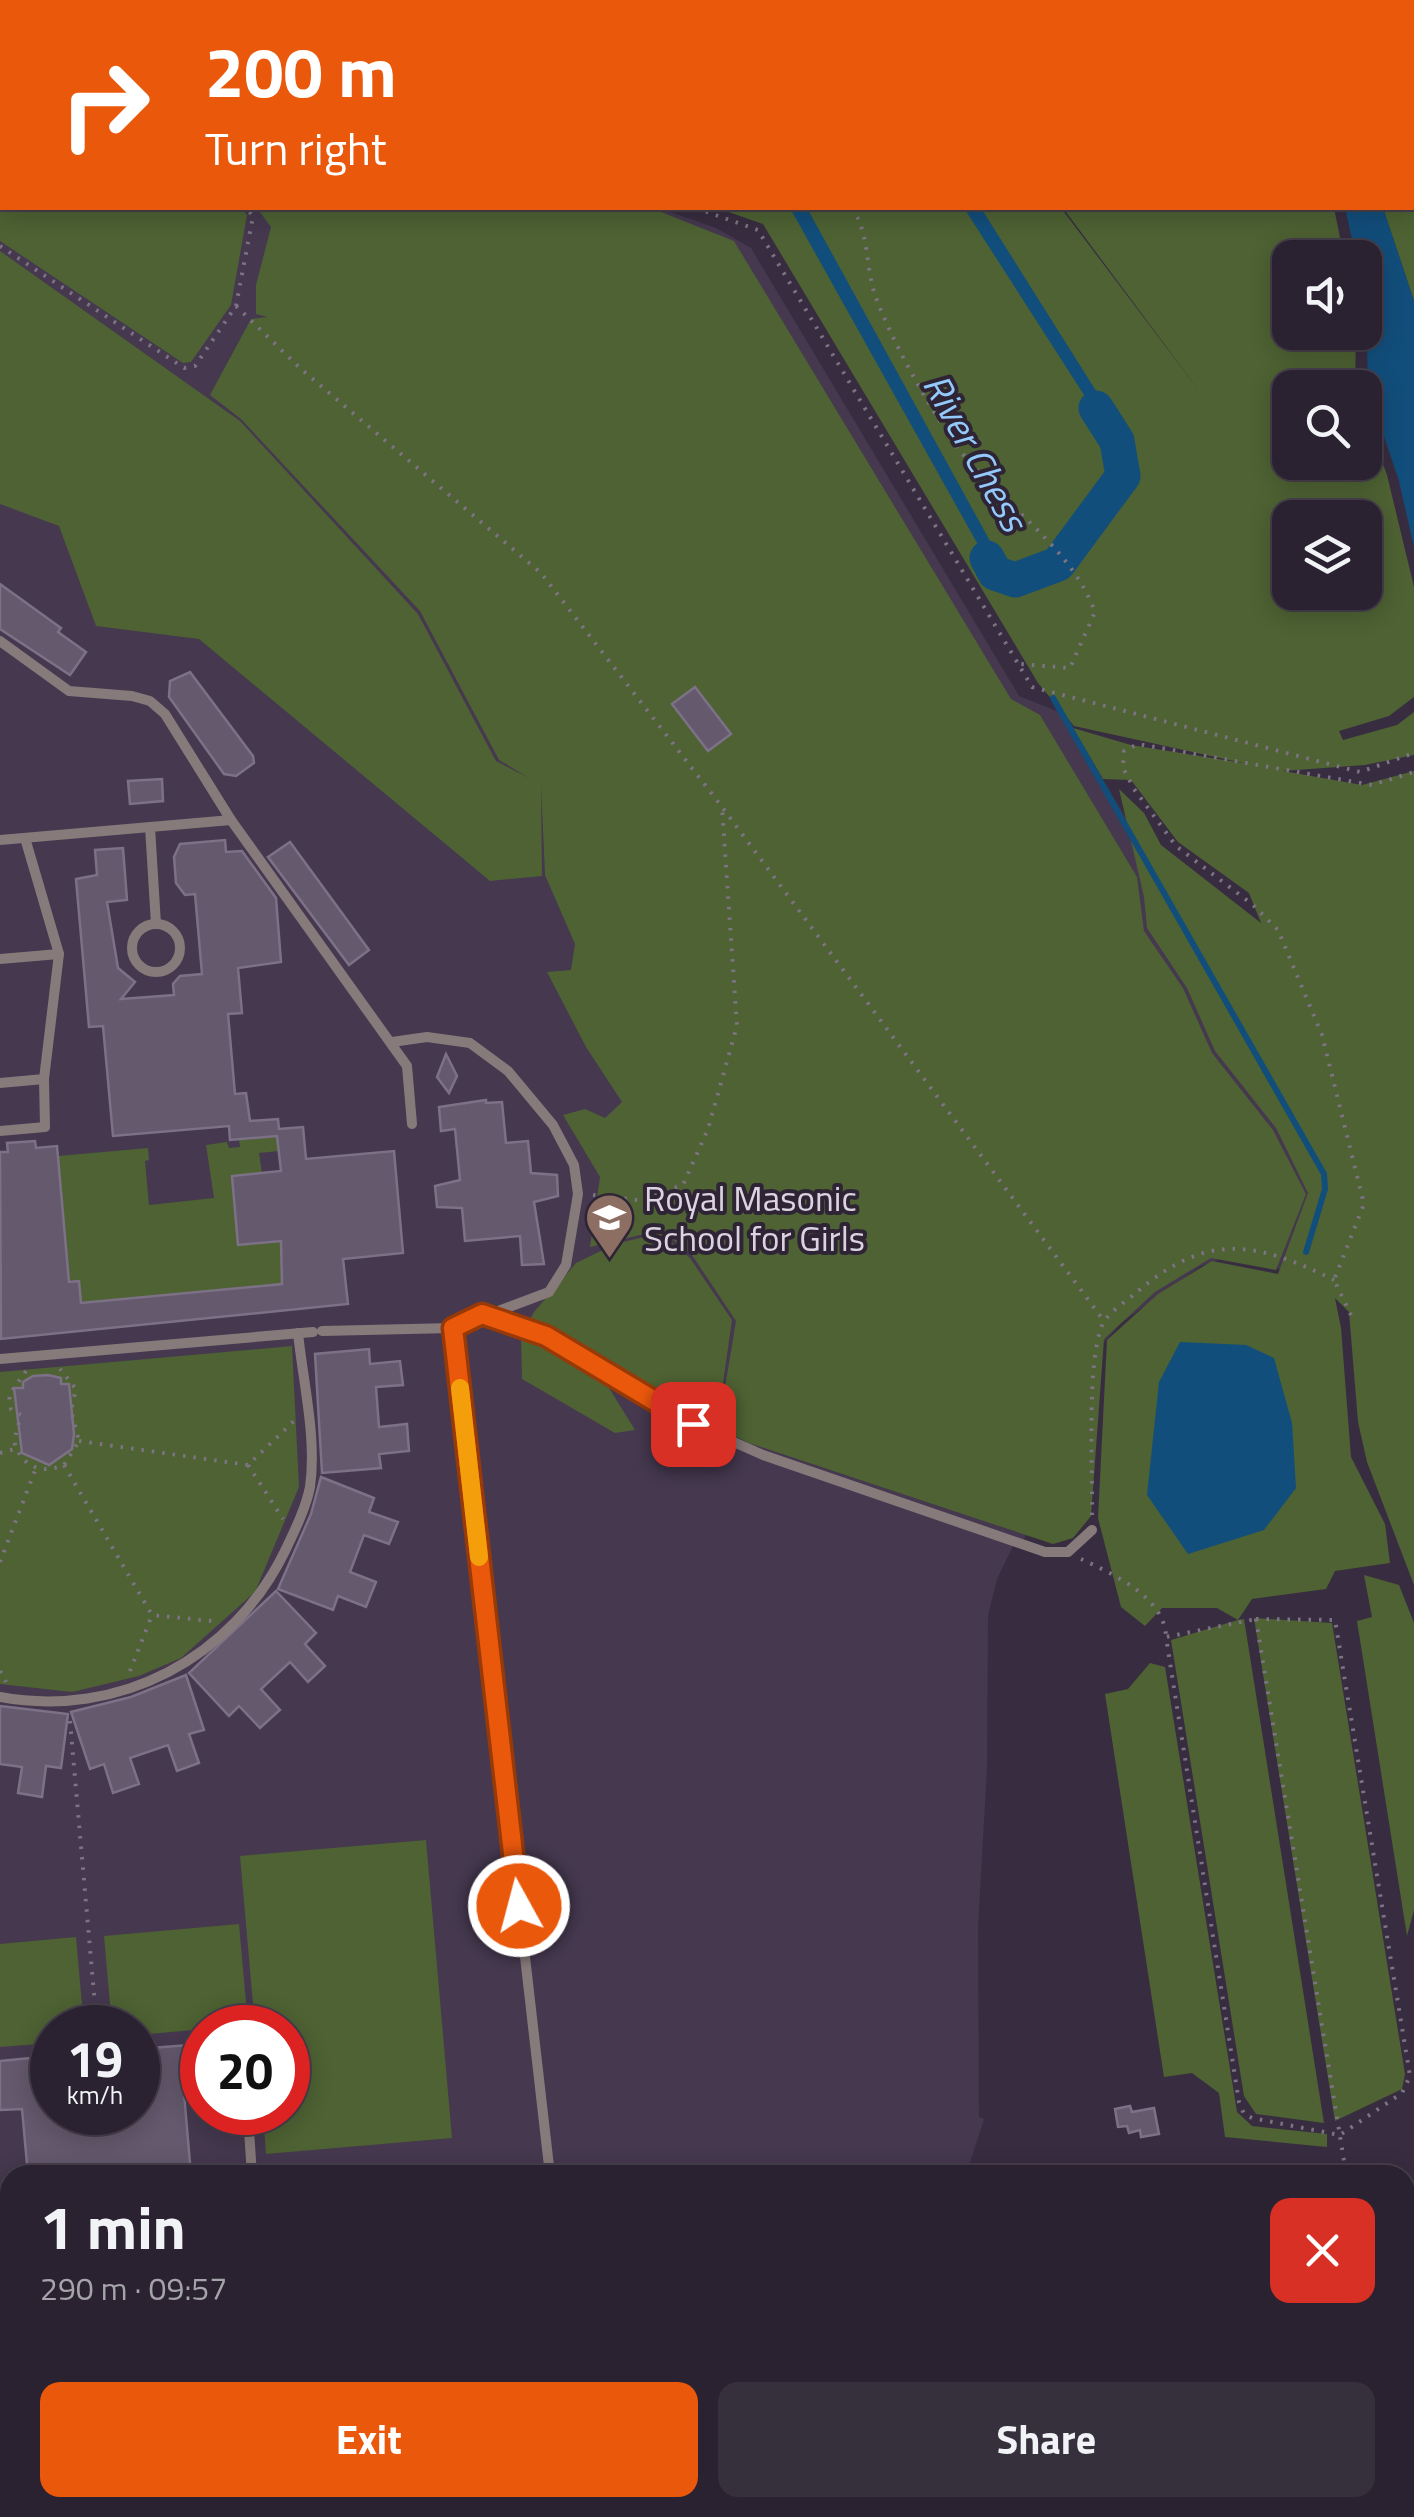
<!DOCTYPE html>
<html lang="en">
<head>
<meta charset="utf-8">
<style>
  :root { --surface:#2a2230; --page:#362f3c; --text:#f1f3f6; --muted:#a5a4ab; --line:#463f4c; --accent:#ea580c }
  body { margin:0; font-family:"Titillium Web",sans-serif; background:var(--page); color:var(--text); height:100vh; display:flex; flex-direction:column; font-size:38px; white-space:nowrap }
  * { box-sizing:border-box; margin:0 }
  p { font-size:32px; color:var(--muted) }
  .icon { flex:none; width:55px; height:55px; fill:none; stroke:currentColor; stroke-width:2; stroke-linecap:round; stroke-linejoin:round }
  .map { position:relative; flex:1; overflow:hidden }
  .drawer { position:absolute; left:0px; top:2165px; width:1415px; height:352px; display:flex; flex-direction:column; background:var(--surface); border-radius:30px 30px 0 0; box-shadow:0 5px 25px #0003,0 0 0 2px var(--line) }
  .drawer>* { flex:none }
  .hud { position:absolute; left:0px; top:0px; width:1415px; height:210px; box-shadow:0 5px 25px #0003,0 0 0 2px var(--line); background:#ea580c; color:#fff; overflow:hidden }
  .controls { position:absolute; left:1272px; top:240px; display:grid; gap:20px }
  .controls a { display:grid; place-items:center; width:110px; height:110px; border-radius:20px; background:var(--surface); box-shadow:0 5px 25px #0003,0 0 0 2px var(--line); font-size:50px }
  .speed { position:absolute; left:30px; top:2005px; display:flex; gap:20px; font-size:50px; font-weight:700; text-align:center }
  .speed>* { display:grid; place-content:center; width:130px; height:130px; border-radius:50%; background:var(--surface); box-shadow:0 5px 25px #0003,0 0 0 2px var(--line); line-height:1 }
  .speed small { font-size:25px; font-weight:400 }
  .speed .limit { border:15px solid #d22; background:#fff; color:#111 }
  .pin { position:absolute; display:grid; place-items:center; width:85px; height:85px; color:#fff; margin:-42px; border-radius:20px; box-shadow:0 5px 15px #0006 }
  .me { position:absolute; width:110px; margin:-55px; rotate:353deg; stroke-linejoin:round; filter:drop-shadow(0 0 8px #0008) }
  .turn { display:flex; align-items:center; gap:35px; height:210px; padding:0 40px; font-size:45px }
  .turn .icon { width:130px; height:130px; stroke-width:2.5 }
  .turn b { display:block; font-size:70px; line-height:85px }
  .round { display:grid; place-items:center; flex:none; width:105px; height:105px; border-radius:20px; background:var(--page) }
  .overview { display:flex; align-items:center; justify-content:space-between; height:170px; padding:0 40px }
  h1 { font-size:60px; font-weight:700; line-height:75px }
  .primary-button { display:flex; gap:20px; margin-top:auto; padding:20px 40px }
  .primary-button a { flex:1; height:115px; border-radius:20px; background:var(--accent); color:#fff; font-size:40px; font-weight:700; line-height:115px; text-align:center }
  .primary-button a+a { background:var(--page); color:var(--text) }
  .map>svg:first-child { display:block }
</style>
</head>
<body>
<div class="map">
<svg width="1414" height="2517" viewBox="0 0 1414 2517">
  <rect width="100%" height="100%" fill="#382d40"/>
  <path fill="#45384f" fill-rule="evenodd" d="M0 0 50 2H2V208H659L716 228 751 248 1019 696 1064 714 1315 1137 1307 1285 1268 1263 1227 1257 1201 1266 1121 1323 1100 1347 1022 1544 1015 1542 997 1579 988 1615 987 1769 978 1926 979 2117 984 2119 966 2175H10V2508H635L637 2517H0ZM52 2028H138V2112H52ZM202 2028H288V2112H202Z"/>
  <g fill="#4e6233" fill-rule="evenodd">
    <polygon points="0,0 31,2 2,2 2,208 241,208 247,215 231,305 191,362 183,363 0,241"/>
    <polygon points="47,0 857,0 861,2 50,2"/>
    <polygon points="988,0 1335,0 1343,2 988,2"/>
    <polygon points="1413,24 1414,25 1414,301 1383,208 1412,208"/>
    <polygon points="257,208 651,208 734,241 1011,699 1040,715 1137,877 1144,931 1183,988 1212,1053 1273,1130 1306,1194 1276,1270 1211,1258 1155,1292 1104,1339 1091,1516 1073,1538 1053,1544 749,1443 677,1408 684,1406 659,1404 584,1351 578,1367 606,1383 635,1430 615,1433 522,1379 521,1335 534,1312 576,1263 615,1244 660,1233 690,1258 732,1320 721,1397 710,1402 723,1399 736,1321 692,1255 661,1230 590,1247 600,1177 563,1115 585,1109 605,1118 622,1102 586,1047 547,972 571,970 575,944 545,875 541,785 542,876 490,881 199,639 96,626 59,526 0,504 0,251 240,421 418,614 496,761 529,778 499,760 420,611 241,419 210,395 251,319 267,317 256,314 256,285 271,227"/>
    <path d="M717 208H1061L1200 392 1063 208H1334L1344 257 1290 258V332L1356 333 1355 387 1290 388V462H1365V415L1387 475 1414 587V697L1389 716 1339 731 1343 740 1397 725 1414 712V755L1365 765 1283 771 1362 785 1414 771V1585L1367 1462 1358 1422 1349 1312 1335 1298 1341 1328 1351 1457 1385 1524 1390 1563 1335 1571 1326 1589 1252 1599 1238 1620 1244 1619 1324 2123 1256 2114 1244 2096 1171 1640 1238 1620 1217 1608H1162L1145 1626 1121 1607 1098 1518 1107 1340 1158 1294 1212 1261 1278 1274 1308 1193 1276 1128 1215 1051 1187 988 1147 928 1144 897 1119 789 1144 813 1161 845 1261 923 1249 893 1178 842 1131 780 1103 779 1073 728 1131 745 1243 763 1074 726 1038 683 763 224ZM1290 518H1365V592H1290Z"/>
    <polygon points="277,1137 279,1151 259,1153 262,1173 232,1176 238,1244 305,1238 292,1284 81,1303 79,1282 69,1282 58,1156 148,1148 149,1160 145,1161 149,1205 214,1198 206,1145 227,1142 229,1148 240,1147 239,1140"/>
    <polygon points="292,1346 299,1487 255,1592 181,1658 139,1676 72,1692 0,1684 0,1372"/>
    <polygon points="1364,1575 1399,1585 1414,1623 1414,1910 1407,1936 1357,1621 1372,1617"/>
    <polygon points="1254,1618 1332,1623 1405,2074 1402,2089 1335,2121"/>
    <polygon points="1150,1663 1165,1667 1237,2112 1252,2126 1327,2134 1327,2147 1225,2137 1219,2093 1192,2073 1164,2077 1105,1694 1128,1689"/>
    <polygon points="426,1840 452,2138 266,2154 263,2113 288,2112 288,2028 255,2027 240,1856"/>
    <polygon points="239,1924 248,2025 138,2035 138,2028 112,2027 104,1936"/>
    <polygon points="76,1937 84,2027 52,2028 52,2043 0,2047 0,1944"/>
    <polygon points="1405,2222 1414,2223 1414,2517 1172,2517 1170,2508 1405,2508"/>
    <polygon points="10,2357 10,2508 431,2508 431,2517 0,2517 0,2358"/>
    <polygon points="525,2508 627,2508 629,2517 525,2517"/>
    <polygon points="647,2508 762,2508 764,2517 650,2517"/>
  </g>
  <g fill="#124e7b">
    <path d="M790 208H807L1007 572 1023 580 1062 565 1124 480 1120 451 964 208H981L1132 448 1137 482C1100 532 1074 591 1005 593Z"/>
    <polygon points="1345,208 1383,208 1414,301 1414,547 1399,481 1368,389 1365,258 1356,257"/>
    <polygon points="1180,1342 1246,1345 1274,1358 1292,1423 1296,1488 1264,1530 1188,1554 1147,1495 1159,1382"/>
  </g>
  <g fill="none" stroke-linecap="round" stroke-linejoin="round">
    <polyline stroke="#124e7b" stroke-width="6" points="1053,698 1324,1174 1325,1189 1306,1252"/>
    <polyline stroke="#124e7b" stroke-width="35" points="987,558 995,573 1015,580 1058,564 1123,476 1117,441 1096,408"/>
  </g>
  <g fill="#64596d" stroke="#7d7187" stroke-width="2.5">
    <polygon points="0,584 61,628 58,632 86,652 70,675 0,629"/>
    <polygon points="190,672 253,756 254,763 236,776 224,774 169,697 170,681"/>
    <polygon points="695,687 731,734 708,751 672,704"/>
    <polygon points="162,779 163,801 130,804 128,781"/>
    <polygon points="225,840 226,852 242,851 276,898 281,962 238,968 242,1013 228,1014 235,1094 246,1093 250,1121 278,1119 279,1129 303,1127 306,1159 394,1151 403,1253 343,1259 348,1304 1,1339 0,1152 8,1152 7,1143 35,1141 36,1148 57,1146 69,1282 79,1281 81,1303 282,1284 281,1241 238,1245 232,1176 281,1171 277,1136 230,1140 229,1126 113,1136 103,1026 89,1027 76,879 97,875 95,850 123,848 127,900 107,902 118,968 135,982 121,999 174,995 173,984 180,976 202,974 195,894 185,895 176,883 174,857 180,844"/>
    <polygon points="290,842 369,950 349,965 268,857"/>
    <polygon points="446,1054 457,1076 449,1093 437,1077"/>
    <polygon points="486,1100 486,1103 502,1102 506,1143 528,1141 531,1173 557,1175 558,1196 534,1202 544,1264 522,1265 520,1236 465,1241 462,1208 437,1207 435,1186 460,1180 455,1129 441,1131 439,1107"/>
    <polygon points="369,1349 370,1364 400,1361 403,1385 376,1387 379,1427 407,1424 409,1451 379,1454 381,1468 322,1473 315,1354"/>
    <polygon points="48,1375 61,1378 61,1384 69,1384 74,1434 72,1449 49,1465 22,1453 14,1388 23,1388 23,1382 33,1376"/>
    <polygon points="321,1477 374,1498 369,1512 398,1522 389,1544 364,1535 350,1572 376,1582 366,1607 338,1596 333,1610 278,1589 311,1514"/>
    <polygon points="276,1591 316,1633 305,1644 325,1666 308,1682 290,1662 261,1689 280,1710 260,1728 239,1706 229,1716 189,1673"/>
    <polygon points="186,1675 204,1730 189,1734 199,1763 177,1771 168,1745 130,1758 139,1784 113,1793 104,1764 90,1769 71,1712 131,1697"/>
    <polygon points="0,1706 68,1714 61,1768 46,1766 42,1797 18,1793 22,1767 0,1764"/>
    <polygon points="202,2044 202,2092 184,2093 191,2175 28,2175 22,2109 0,2110 0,2061 52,2056 52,2112 138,2112 138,2049"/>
    <polygon points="1130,2106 1132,2112 1154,2108 1159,2134 1141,2137 1140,2130 1129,2133 1127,2126 1118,2127 1115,2109"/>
  </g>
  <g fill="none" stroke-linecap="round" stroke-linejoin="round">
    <g stroke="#7c7383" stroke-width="4" stroke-dasharray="2.5 8" stroke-linecap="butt">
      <polyline points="35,0 38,2"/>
      <polyline points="66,0 69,2"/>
      <polyline points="1294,0 1302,2"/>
      <polyline points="1412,34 1414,34"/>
      <polyline points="696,208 758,230 1032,687 1360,772 1414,753"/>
      <path d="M852 208C870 234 865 266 875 295 891 339 924 398 950 437 992 499 1069 541 1095 612L1070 668 1020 664 1021 668"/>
      <polyline points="0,246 184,368 195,366 236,306 253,216 246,208"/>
      <polyline points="236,306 301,369 541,573 722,807 1104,1321"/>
      <polyline points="593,1195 638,1200 683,1185 708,1129 737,1026 722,807"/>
      <polyline points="1351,1315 1334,1280 1364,1204 1322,1035 1278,930 1253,905 1176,846 1134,789 1123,768 1124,751 1138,744 1372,785 1414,772"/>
      <path d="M26 1371 9 1395 11 1409 21 1415 14 1441C21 1466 41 1475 64 1465L79 1441 71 1410 76 1389 60 1369"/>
      <polyline points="79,1441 248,1465 295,1420"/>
      <polyline points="0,1453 15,1449"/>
      <polyline points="64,1465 152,1615 212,1621"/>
      <polyline points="248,1465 283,1519"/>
      <path d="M1092 1515C1093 1470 1086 1361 1103 1323 1109 1312 1127 1301 1137 1292 1207 1232 1255 1241 1334 1280"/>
      <path d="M1081 1559C1113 1574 1164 1597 1166 1636"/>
      <polyline points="0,1562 36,1468"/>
      <polygon points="1256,1619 1335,1620 1410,2076 1402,2093 1340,2135 1252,2118 1244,2114 1239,2102 1166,1637"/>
      <polyline points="1256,1619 1345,2167"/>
      <polyline points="0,1671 6,1682"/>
      <polyline points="130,1671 152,1615"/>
      <polyline points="70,1721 97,2028"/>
      <polyline points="1405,2195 1414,2196"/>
      <polyline points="1163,2508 1164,2517"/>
    </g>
    <g stroke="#877a7b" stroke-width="10">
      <polyline points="0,641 69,691 132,696 150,701 165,714 231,820"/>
      <polyline points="150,827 156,924"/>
      <polyline points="0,840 231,820 407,1066 412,1124"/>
      <circle cx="156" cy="948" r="24"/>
      <polyline points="0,959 59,954"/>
      <polyline points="0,1083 44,1079 59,954 25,838"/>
      <polyline points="0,1131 45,1127 44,1079"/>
      <polyline points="482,1314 546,1336 693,1424 763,1455 1045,1552 1068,1552 1092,1530"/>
      <polyline points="453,1328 550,2175"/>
      <polyline points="322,1331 453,1328 549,1292 566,1265 578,1194 574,1165 553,1125 508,1071 470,1043 427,1037 392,1042"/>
      <polyline points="0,1359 313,1332"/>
      <path d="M0 1697C119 1719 233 1658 285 1551 294 1532 306 1508 310 1487 317 1438 303 1382 298 1333"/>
      <polyline points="249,2130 252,2175"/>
      <polyline points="639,2508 641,2517"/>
    </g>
  </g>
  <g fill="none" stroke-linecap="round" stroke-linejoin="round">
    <defs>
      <polyline id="route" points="519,1906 453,1328 482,1314 546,1336 693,1424"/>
    </defs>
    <use href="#route" stroke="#983908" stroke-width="25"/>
    <use href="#route" stroke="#ea580c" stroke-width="18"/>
    <polyline stroke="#f59e0b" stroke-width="18" points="460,1388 479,1557"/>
  </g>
  <defs>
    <symbol id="school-pin" viewBox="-11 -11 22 30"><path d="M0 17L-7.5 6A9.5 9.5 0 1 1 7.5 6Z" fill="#8d6e63" stroke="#2e2436"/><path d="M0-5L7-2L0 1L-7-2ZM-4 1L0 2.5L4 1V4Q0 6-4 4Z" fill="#fff"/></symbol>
  </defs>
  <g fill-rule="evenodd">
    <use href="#school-pin" x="582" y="1190" width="55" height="75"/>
  </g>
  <g text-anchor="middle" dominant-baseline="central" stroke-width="8" stroke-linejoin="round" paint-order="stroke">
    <g font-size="35" fill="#dbd4e0" stroke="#2e2436" text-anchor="start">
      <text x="644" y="1198">Royal Masonic<tspan x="644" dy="40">School for Girls</tspan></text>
    </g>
    <g font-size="38" font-style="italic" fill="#93cafb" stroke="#2e2436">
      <text transform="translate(976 452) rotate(61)">River Chess</text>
    </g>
  </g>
</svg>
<div class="controls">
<a><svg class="icon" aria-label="sound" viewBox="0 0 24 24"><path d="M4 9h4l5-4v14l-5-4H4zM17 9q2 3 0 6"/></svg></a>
<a><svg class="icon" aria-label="search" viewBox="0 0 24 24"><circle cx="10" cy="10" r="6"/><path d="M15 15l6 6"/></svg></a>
<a><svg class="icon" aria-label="layers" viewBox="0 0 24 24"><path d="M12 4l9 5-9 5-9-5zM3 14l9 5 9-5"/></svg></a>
</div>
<div class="speed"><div>19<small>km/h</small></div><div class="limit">20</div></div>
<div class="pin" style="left:693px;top:1424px;background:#d93025"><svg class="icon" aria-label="arrive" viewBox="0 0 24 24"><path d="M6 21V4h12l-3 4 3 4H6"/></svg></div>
<svg class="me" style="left:519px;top:1906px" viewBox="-20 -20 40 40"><circle r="17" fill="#ea580c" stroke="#fff" stroke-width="3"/><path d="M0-11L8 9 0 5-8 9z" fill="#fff"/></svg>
<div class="hud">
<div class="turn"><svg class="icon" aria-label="right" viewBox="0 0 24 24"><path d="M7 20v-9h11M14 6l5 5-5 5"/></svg><div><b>200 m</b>Turn right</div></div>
</div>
<section class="drawer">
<div class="overview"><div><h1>1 min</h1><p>290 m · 09:57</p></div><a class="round" style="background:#d93025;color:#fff"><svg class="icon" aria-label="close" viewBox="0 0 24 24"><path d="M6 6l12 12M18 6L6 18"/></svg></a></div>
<div class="primary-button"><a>Exit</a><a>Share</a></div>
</section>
</div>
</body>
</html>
